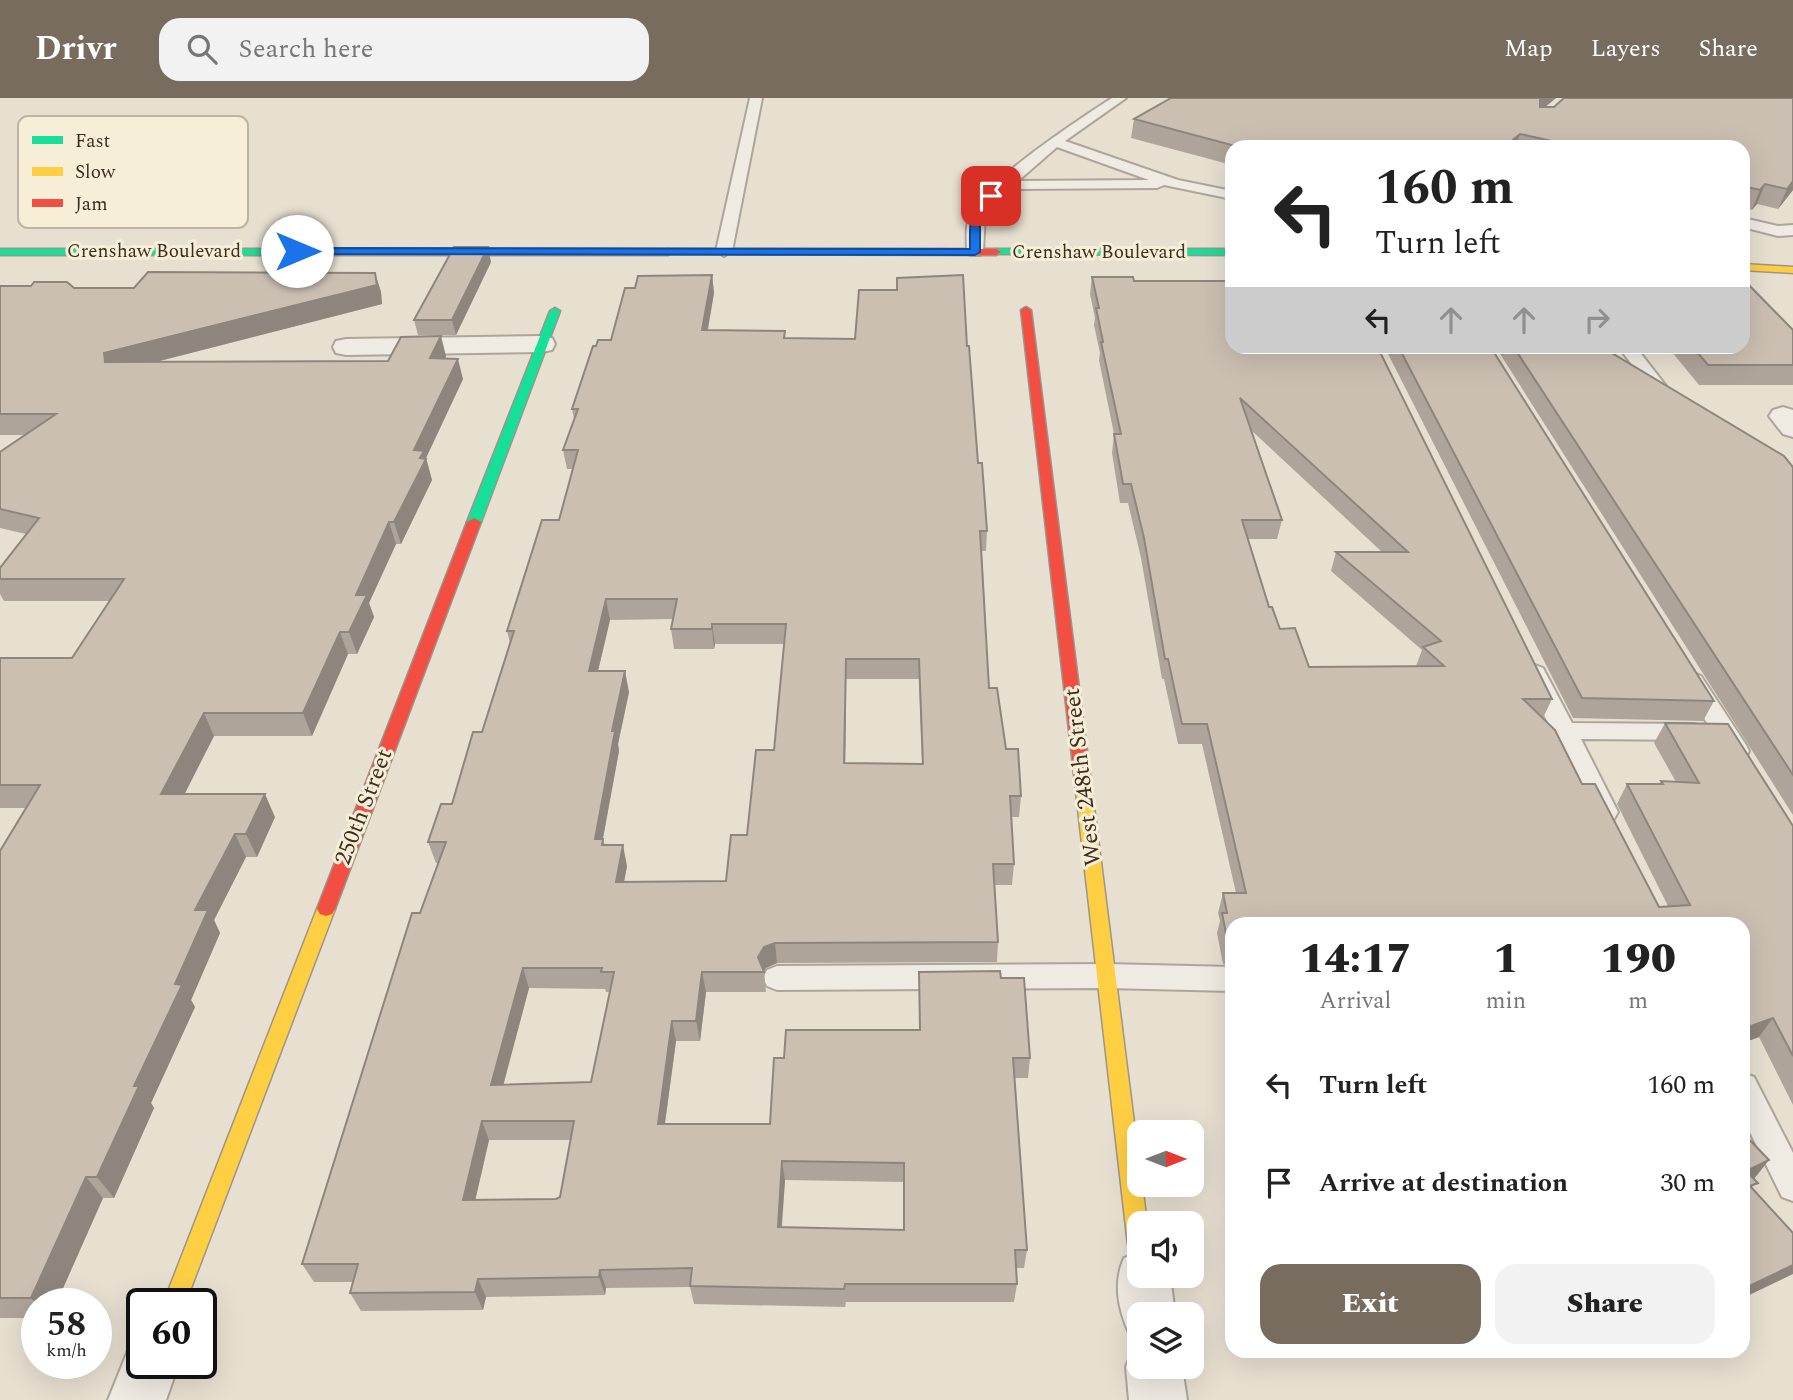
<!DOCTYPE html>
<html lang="en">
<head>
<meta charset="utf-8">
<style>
  :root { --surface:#fff; --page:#f2f2f2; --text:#222; --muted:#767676; --accent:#786c5e }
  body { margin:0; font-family:Spectral,serif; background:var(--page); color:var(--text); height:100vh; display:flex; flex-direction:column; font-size:26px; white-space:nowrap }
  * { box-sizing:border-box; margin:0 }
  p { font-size:23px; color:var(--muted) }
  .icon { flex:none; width:38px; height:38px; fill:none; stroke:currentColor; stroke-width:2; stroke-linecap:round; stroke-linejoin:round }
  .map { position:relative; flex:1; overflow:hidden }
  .drawer { position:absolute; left:1225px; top:819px; width:525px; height:441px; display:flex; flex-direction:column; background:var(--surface); border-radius:21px; box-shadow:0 7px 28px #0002 }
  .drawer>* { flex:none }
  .guide { position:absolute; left:1225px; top:42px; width:525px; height:214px; border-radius:21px; box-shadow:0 7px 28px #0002; background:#fff; color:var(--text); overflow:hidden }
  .needle { width:46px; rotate:90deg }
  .tools { position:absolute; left:1127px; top:1022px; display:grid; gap:14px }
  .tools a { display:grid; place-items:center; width:77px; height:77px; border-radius:14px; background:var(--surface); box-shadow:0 7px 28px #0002; font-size:35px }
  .speed { position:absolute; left:21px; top:1190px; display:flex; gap:14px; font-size:35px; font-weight:700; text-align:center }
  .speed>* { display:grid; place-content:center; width:91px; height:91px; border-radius:50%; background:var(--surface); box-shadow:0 7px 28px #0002; line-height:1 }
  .speed small { font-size:18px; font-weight:400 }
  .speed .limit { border:4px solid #111; border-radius:10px; background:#fff; color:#111 }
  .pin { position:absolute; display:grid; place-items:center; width:60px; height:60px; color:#fff; margin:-30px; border-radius:14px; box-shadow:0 4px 10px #0006 }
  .me { position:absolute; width:77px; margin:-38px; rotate:90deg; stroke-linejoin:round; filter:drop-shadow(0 0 5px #0008) }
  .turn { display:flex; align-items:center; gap:24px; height:147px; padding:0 35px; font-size:32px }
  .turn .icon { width:91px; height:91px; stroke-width:2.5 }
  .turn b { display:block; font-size:49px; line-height:60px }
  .lanes { display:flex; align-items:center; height:66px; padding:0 35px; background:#0003; justify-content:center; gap:35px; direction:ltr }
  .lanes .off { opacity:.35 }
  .eta { display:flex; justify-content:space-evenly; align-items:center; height:119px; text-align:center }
  .eta b { font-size:42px; font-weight:800; line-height:49px }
  .button { display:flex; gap:14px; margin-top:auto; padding:14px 35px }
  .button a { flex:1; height:80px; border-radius:21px; background:var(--accent); color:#fff; font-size:28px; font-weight:800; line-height:80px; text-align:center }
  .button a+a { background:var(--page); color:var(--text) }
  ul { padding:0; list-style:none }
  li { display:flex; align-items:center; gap:21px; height:98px; padding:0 35px }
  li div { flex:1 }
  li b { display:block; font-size:26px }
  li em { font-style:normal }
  header { display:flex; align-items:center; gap:42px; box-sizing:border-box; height:98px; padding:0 35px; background:var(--accent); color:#fff }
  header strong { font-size:33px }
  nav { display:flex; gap:38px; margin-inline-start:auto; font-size:24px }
  .search { width:490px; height:63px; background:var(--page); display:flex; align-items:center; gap:18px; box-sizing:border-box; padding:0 24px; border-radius:21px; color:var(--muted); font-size:26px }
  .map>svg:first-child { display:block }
</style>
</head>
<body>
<header>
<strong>Drivr</strong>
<div class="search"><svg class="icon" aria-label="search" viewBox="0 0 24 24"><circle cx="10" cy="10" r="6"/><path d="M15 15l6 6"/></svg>Search here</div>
<nav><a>Map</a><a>Layers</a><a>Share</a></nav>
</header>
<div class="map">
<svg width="1793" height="1302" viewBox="0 0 1793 1302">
  <rect width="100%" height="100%" fill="#e7e0d1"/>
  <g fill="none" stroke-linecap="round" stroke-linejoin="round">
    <defs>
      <g id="lane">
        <polygon points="750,0 762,0 732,153 724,158 716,153"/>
        <path d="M1112 0H1126L1065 43 1178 82 1232 93V101L1164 87 1157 90 1008 91 985 115 983 154 980 157H970L967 154C967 142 965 128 970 116 982 85 1081 20 1112 0ZM1057 49 1149 82 1018 83Z"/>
        <polygon points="1743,120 1778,128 1793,127 1793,137 1778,138 1743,129"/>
        <polygon points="1618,248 1635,248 1666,288 1663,292 1651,292"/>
        <polygon points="1535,567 1543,570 1572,625 1693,626 1702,628 1705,634 1702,640 1693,642 1581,641 1618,714 1614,721 1605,723 1596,721 1523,575 1527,570"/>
        <polygon points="1693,575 1701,578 1746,647 1749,653 1746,659 1737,662 1728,659 1681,583 1685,578"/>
        <polygon points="1107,866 1232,869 1232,893 1107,890 777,892 767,888 763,880 767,872 777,868"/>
        <polygon points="1743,975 1754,979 1793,1055 1793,1103 1782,1099 1743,1020"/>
      </g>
      <g id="street">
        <polygon points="542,238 552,240 555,246 552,252 542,254 346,257 336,255 333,249 336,243 346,241"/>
        <polygon points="1783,309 1793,312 1793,339 1783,336 1769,318 1773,312"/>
        <path d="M1139 1154V1178H1170L1175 1216H1139V1239L1129 1235C1118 1210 1113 1185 1124 1160Z"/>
        <polygon points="142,1241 142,1265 179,1265 166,1302 108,1302 131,1245"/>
        <polygon points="1139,1247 1139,1269 1182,1269 1187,1302 1129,1302 1126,1269 1134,1249"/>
      </g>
      <g id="fast">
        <polygon points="0,151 668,151 673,154 668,157 0,157"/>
        <polygon points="996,151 1232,151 1232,157 992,156 991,154"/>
        <polygon points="555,210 560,213 481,424 474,428 469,427 467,424 550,213"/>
      </g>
      <g id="slow">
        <polygon points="1743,166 1793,169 1793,175 1743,172"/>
        <polygon points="1083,679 1091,685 1139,1064 1139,1087 1142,1087 1147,1125 1139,1125 1139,1157 1131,1154 1128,1147 1075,685"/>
        <polygon points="326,804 332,806 335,811 185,1206 163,1206 317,811 320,806"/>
      </g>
      <g id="jam">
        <polygon points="668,151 996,151 1001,154 996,157 664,156 663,154"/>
        <polygon points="1026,209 1031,212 1091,685 1083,691 1075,685 1021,212"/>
        <polygon points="474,420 481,424 335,811 332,816 326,818 320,816 317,811 467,424"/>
      </g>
    </defs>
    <use href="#lane" stroke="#ada599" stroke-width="4"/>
    <use href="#street" stroke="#ada599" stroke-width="4"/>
    <use href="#fast" stroke="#9c958a" stroke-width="3"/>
    <use href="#slow" stroke="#9c958a" stroke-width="3"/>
    <use href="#jam" stroke="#9c958a" stroke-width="3"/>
    <use href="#lane" fill="#efebe3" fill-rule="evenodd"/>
    <use href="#street" fill="#efebe3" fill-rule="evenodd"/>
    <use href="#fast" fill="#16e098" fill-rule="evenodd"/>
    <use href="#slow" fill="#ffcf43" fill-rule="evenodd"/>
    <use href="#jam" fill="#f24e42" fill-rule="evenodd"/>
  </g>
  <g fill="#afa499" fill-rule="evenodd">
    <polygon points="1171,0 1556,0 1545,9 1554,9 1564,0 1793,0 1793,92 1778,111 1757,106 1752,112 1743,110 1743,49 1232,49 1232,67 1131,40 1134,21"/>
    <polygon points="491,164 456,237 418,237 414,222"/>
    <polygon points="375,175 381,194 382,206 156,264 388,263 446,258 445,261 463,281 426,360 432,382 401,446 396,446 369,505 374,519 357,556 348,556 312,638 214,638 184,696 275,719 257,759 246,759 214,822 220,835 191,902 195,909 151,1005 154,1010 114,1100 103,1100 56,1206 37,1206 37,1220 0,1220 0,753 26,710 0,710 0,560 72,560 110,503 4,503 0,496 0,470 26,436 0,430 0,354 25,337 0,337 0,188 74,190 134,190"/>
    <path d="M712 177 714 195 708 232 785 240 967 248 978 365 987 433 986 453H982L989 590 1006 651 1021 698 1019 719H1011L1014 766 1012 787H995L998 844 997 864 777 865 766 870 764 873 766 894H706L700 943H676L665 1026H770L784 960 919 932V874L1001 880 1030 960 1028 980H1015L1027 1152 1024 1170H1016L1017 1186 1014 1204H846L845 1209 694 1206 690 1189 606 1190 605 1197 486 1199 483 1212 361 1213 350 1195 353 1184H314L302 1166 420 815 438 765H436L428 744 452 706 482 634 510 545 507 533 559 422 573 371H567L563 352 574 321 572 311 596 248 611 242 635 190ZM673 521 671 531 674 551H714L715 546H784L774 652 747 737 726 783 624 784 627 768 605 747 603 741 619 653 618 646 629 594 598 573 610 522ZM846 581H919L922 666 845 665ZM529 890 605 891 606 894H610L591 984 503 987ZM489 1042H571L560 1099 556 1101 475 1102ZM785 1082 903 1084 904 1132 782 1129Z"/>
    <path d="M1092 179 1134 183H1232L1552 601 1543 620 1582 686 1659 809 1668 808 1617 706 1627 686H1659L1661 683 1676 684 1654 645 1665 625 1793 728V1007L1759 939 1743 945V826H1232V868L1223 866 1217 835 1220 823 1218 815 1223 795H1236L1202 646H1178L1164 581H1162L1141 460 1128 405H1120L1112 355 1114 336 1099 262 1100 255 1094 227 1095 220 1090 196ZM1251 332 1382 454H1336L1331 473 1422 552 1416 568 1309 569 1280 531 1269 509 1248 441H1277L1282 422Z"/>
    <polygon points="1793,232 1793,287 1699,287 1667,248 1743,248"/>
    <polygon points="1384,248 1490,248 1714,603 1703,623 1573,620"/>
    <polygon points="1495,248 1600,248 1793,369 1793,717"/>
    <polygon points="1232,886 1232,908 1229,896"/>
  </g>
  <g fill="#8e867d">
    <polygon points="1540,0 1556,0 1534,18"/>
    <polygon points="1520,36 1516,49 1504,49"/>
    <polygon points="1793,83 1793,92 1778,111 1787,91"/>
    <polygon points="1765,86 1757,106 1752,112 1760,92"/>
    <polygon points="488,149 491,164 456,237 452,222"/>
    <polygon points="375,175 381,194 382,206 112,275 105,264 104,255"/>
    <polygon points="712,177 714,195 704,251 702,232"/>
    <polygon points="441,238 446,258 435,281 430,260"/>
    <polygon points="458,261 463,281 426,360 432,382 401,446 394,424 414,352"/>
    <polygon points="389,424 396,446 369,505 374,519 357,556 349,534 356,497"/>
    <polygon points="606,501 610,522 593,594 589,573"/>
    <polygon points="712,526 715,546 714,551 712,531"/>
    <polygon points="340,534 348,556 312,638 303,615"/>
    <polygon points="846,561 846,581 845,685 844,665"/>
    <polygon points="625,573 629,594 618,646 619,653 599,761 595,741 612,633"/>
    <polygon points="204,615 214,638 173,719 161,696"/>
    <polygon points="265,696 275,719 257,759 246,736"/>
    <polygon points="235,736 246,759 214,822 220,835 191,902 195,909 151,1005 154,1010 114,1100 97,1079 175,886 195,812"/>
    <polygon points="623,747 627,768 620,804 616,784"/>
    <polygon points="775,845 777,865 766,870 763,874 758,859 764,849"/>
    <polygon points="523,870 529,890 498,1007 491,987"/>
    <polygon points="702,874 706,894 700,943 696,923"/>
    <polygon points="1773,920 1759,939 1743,945 1743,931"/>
    <polygon points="672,923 676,943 662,1046 658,1026"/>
    <polygon points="482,1023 489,1042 471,1121 463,1102"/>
    <polygon points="1769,1062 1754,1081 1746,1073"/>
    <polygon points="782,1063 785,1082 780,1147 778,1129"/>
    <polygon points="86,1079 103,1100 56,1206 37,1206 31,1200"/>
    <polygon points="1793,1167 1793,1176 1743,1200 1743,1191"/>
    <polygon points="600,1172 606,1190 605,1197 599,1179"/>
    <polygon points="478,1181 486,1199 483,1212 475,1194"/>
  </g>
  <g fill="#cbbfb2" stroke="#8e867d" stroke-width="2" fill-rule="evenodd">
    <polygon points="1171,0 1540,0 1540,9 1554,9 1564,0 1793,0 1793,83 1787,91 1765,86 1760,92 1743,88 1743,49 1578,49 1520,36 1504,49 1239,49 1134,21"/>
    <polygon points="454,149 488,149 452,222 414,222"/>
    <polygon points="148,174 375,175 377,187 104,255 105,264 388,263 401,239 441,238 430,260 458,261 414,352 424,353 420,360 426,361 394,424 389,424 356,497 367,497 349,534 340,534 303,615 204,615 161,696 265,696 246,736 235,736 195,812 208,812 175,886 182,887 134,988 139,988 97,1079 86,1079 31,1200 0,1200 0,753 40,687 0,687 0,560 72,560 124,481 0,481 0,470 39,420 0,411 0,354 56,316 0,316 0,188 31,188 34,184 67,184 74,190 134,190"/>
    <path d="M712 177 702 232 785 233 784 240 855 241 859 192H897V180L963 177 967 248H969L978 365H982L987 433H980L989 590H997L1006 651H1018L1021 698H1010L1014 766H993L998 844 775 845 764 849 758 859 764 874H702L696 923H672L658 1026H770L774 960H784L786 932H920L919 874 1000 873 1001 880H1024L1030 960H1013L1027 1152H1015L1017 1186H845L844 1191 690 1188 692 1170 600 1172 599 1179 478 1181 475 1194 350 1195 358 1166H302L412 815H420L446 744H428L441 706H452L473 634H482L514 533H507L542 422H559L578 352H563L578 311H572L593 248H596L598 242H611L625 190H635L638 178ZM606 501H677L671 531H712V526H786L774 652H756L747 737H731L726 783 616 784 623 747H602L603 741H595L615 633H612L625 573H589ZM846 561H919L923 666 844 665ZM523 870H602L601 874H614L591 984 491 987ZM482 1023H574L560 1099 556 1101 463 1102ZM782 1063 904 1065V1132L778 1129Z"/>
    <path d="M1092 179H1133L1134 183H1232V248H1377L1552 601H1523L1555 632 1582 686H1595L1659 809 1690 807 1627 686H1663L1661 683 1699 685 1665 625 1728 626 1793 728V958L1773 920 1743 931V826H1232V847L1228 846 1222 815H1227L1223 795H1246L1207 626H1182L1168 561H1165L1144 440 1131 386H1123L1114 336H1121L1101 244H1103L1096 210H1099ZM1240 300 1408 454H1336L1441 543 1423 549 1444 568 1309 569 1295 530 1280 531 1272 509H1269L1242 422H1282Z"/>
    <polygon points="1743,181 1793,232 1793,267 1708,267 1692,248 1743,248"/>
    <polygon points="1398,248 1490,248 1714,603 1582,600"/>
    <polygon points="1513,248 1600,248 1784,358 1793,369 1793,677"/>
    <polygon points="1743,1035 1769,1062 1746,1073 1758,1085 1750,1088 1793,1135 1793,1167 1743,1191"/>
  </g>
  <path fill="#1a73e8" stroke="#114b97" stroke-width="2" d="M991 95 996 98 983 110 980 120V154L975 157 297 156 292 153 297 150 970 151C970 128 967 107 991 95Z"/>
  <g text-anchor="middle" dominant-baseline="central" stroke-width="6" stroke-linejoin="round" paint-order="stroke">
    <g font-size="19" fill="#3d2e20" stroke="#f7eed8">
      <text x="154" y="153">Crenshaw Boulevard</text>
      <text x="1099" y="154">Crenshaw Boulevard</text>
    </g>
    <g font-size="23" fill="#3d2e20" stroke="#f7eed8">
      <text transform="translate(1083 679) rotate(-97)">West 248th Street</text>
      <text transform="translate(364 709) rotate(-69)">250th Street</text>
    </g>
  </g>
  <rect x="18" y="18" width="230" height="112" rx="10" fill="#f7eed8" stroke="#bfb4a1" stroke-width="2"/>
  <rect x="32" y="38" width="31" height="8" fill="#16e098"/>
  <rect x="32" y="69" width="31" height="9" fill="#ffcf43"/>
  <rect x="32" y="101" width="31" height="8" fill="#f24e42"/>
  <g font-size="19" fill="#3d2e20">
    <text x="75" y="49">Fast</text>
    <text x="75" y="80">Slow</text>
    <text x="75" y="112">Jam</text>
  </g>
</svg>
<div class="tools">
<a><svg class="needle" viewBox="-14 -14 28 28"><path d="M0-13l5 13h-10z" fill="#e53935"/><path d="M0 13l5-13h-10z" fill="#767676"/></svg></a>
<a><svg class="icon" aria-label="sound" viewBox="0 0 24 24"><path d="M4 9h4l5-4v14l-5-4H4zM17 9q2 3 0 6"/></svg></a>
<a><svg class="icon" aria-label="layers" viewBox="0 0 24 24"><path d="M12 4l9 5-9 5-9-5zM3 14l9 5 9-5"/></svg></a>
</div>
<div class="speed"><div>58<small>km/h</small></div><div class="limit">60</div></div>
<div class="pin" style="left:991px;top:98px;background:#d93025"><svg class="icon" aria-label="arrive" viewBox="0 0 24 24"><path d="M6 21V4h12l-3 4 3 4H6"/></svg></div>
<svg class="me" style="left:297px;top:153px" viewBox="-20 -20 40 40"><circle r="19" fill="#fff"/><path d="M0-13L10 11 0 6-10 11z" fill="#1a73e8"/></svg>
<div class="guide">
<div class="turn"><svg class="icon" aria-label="left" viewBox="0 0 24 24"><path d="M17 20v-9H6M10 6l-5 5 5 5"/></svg><div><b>160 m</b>Turn left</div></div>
<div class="lanes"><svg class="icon" aria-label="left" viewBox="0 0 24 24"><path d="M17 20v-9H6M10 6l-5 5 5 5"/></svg><svg class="icon off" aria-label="ahead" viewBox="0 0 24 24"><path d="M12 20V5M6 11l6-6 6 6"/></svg><svg class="icon off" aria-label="ahead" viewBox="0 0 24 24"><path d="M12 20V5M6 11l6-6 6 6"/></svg><svg class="icon off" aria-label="right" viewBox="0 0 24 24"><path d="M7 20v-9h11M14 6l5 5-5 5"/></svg></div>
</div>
<section class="drawer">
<div class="eta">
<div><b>14:17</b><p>Arrival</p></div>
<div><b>1</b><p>min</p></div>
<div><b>190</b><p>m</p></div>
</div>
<ul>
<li><svg class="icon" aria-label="left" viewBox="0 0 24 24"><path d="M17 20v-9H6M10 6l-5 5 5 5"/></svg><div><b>Turn left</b></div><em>160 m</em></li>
<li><svg class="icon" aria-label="arrive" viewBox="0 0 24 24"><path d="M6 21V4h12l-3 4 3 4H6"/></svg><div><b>Arrive at destination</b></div><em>30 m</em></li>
</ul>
<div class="button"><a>Exit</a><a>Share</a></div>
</section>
</div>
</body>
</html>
